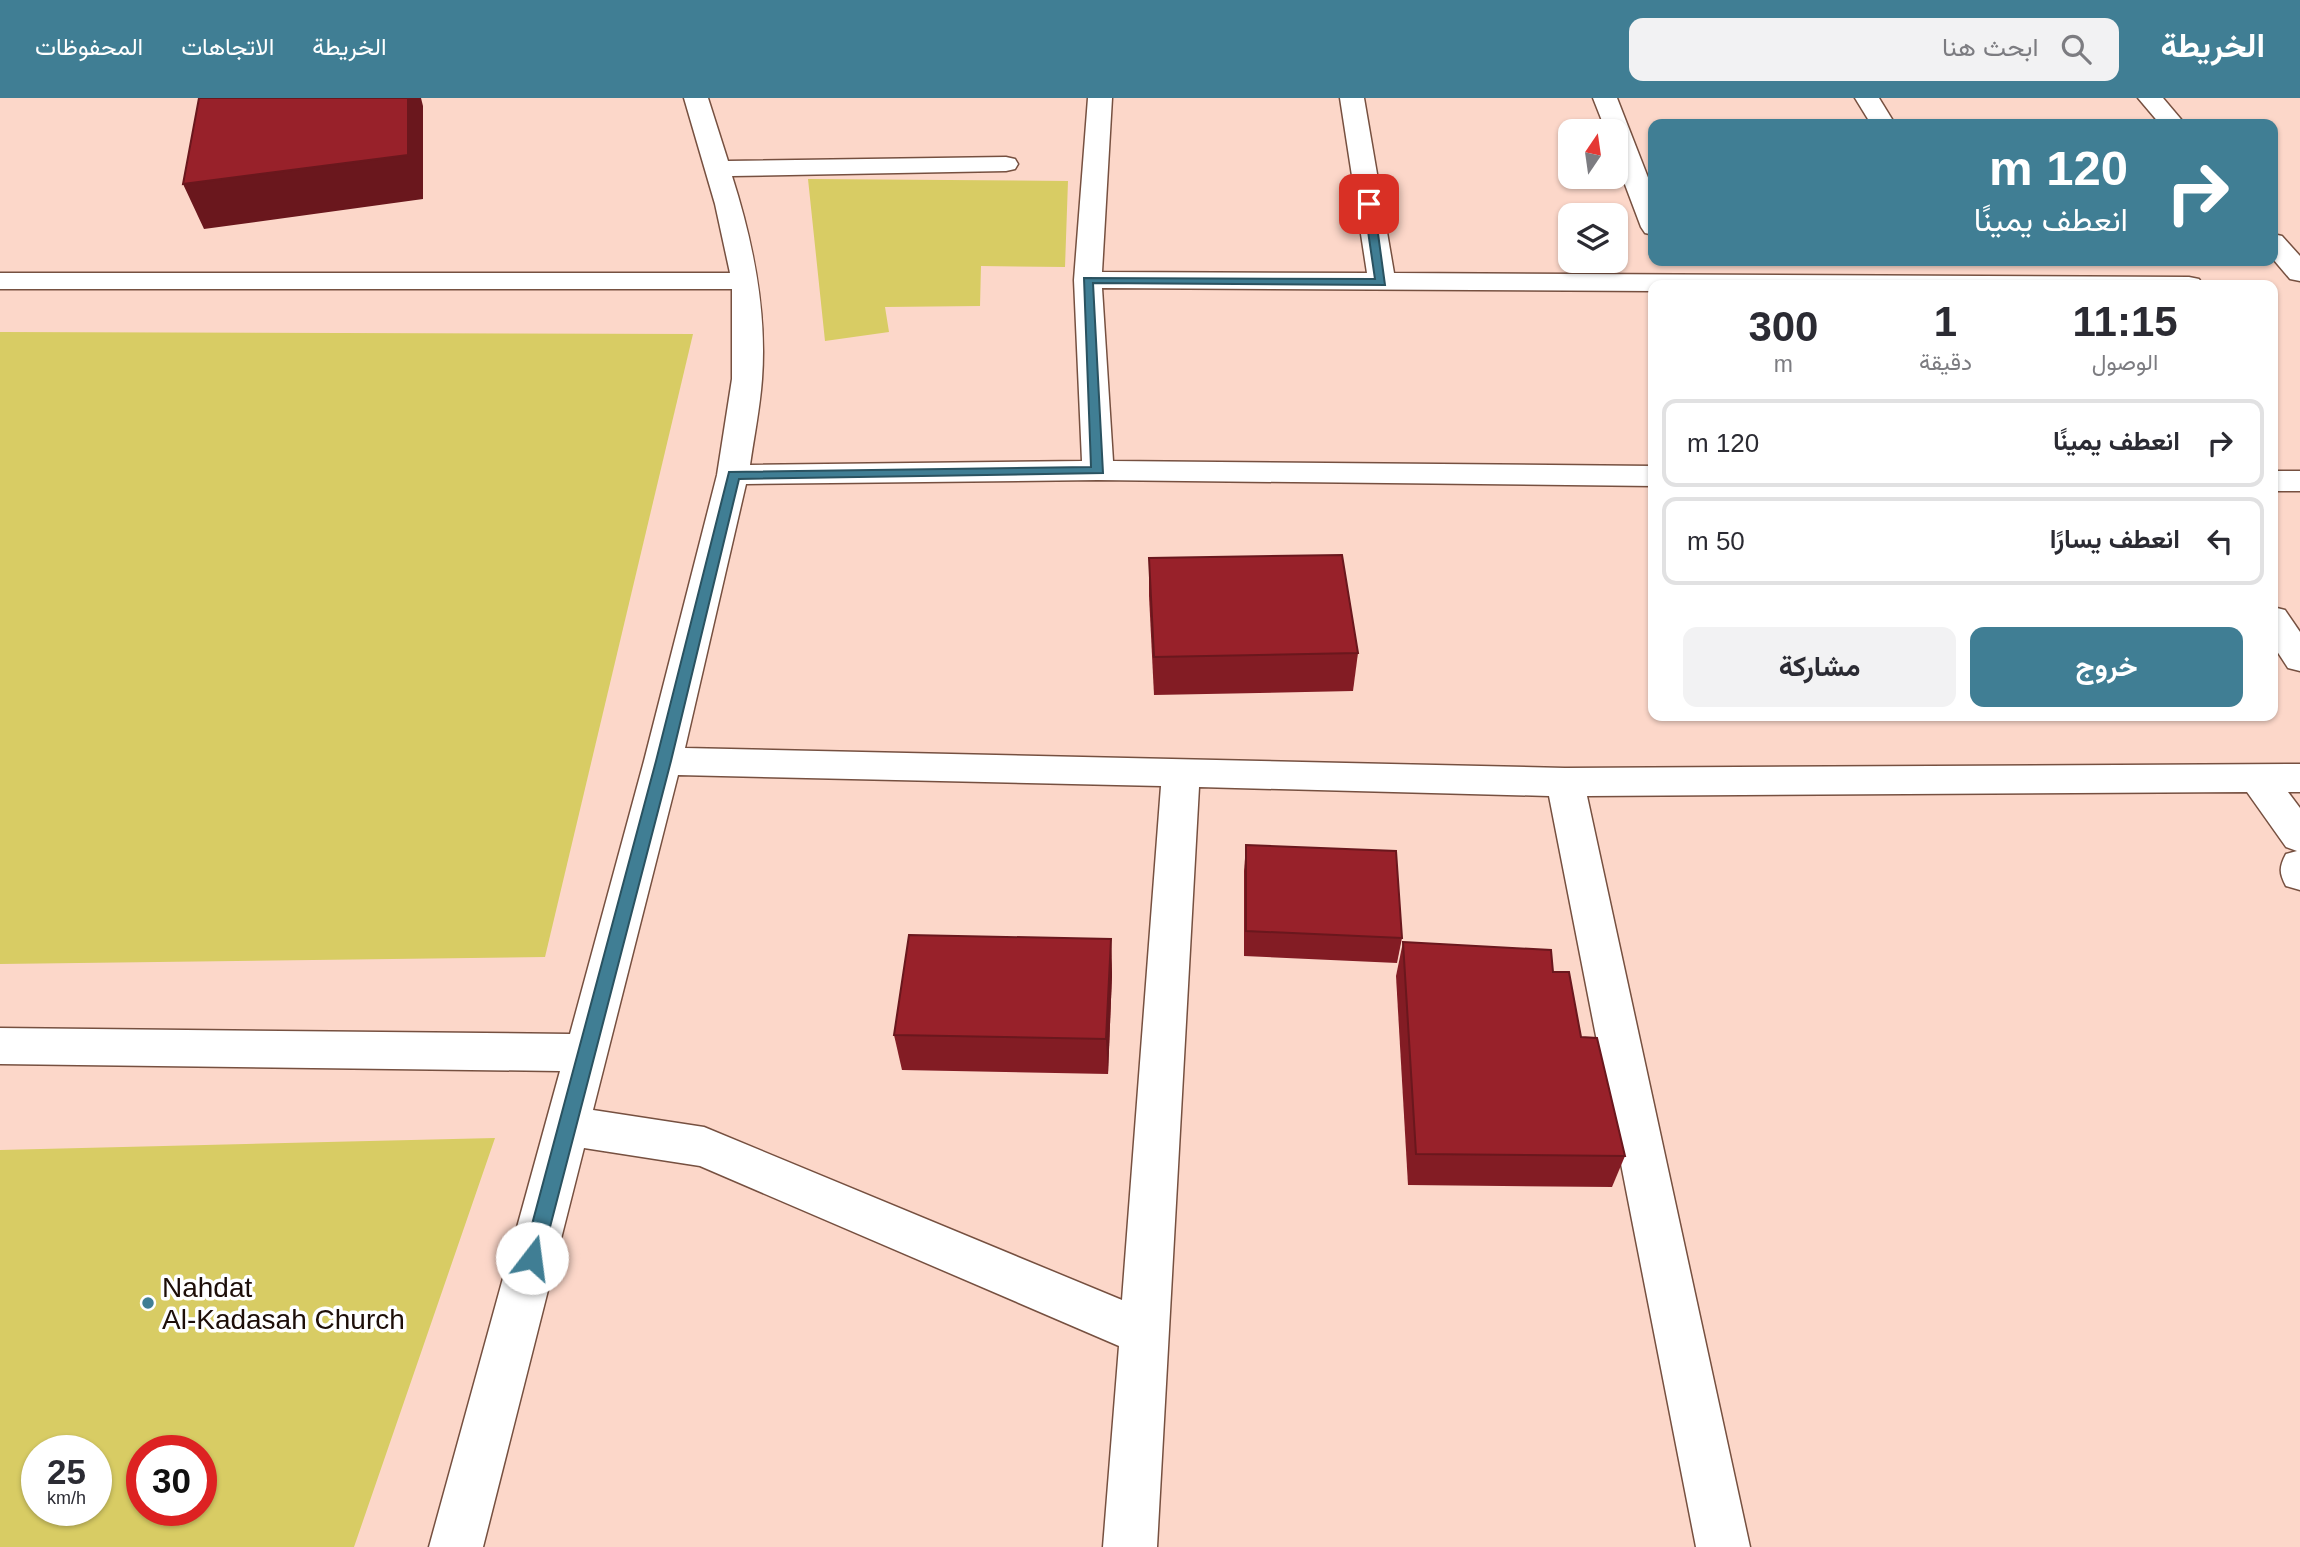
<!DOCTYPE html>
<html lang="ar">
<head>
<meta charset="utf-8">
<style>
  :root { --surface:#fff; --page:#f2f2f3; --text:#2b2b33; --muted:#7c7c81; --line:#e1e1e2; --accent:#407e94 }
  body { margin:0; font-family:Helvetica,Vazirmatn,sans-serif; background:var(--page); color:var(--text); direction:rtl; height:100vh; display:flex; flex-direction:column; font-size:26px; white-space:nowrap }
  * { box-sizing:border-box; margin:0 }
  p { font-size:23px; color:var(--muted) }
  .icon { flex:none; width:38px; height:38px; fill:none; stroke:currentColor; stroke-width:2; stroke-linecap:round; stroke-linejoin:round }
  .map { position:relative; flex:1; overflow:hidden; direction:ltr }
  .panel { position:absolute; left:1648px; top:182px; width:630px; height:441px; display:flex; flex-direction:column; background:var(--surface); border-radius:14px; box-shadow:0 2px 5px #0004; direction:rtl }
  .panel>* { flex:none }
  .guide { position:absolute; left:1648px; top:21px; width:630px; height:147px; border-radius:14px; box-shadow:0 2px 5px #0004; direction:rtl; background:#407e94; color:#fff; overflow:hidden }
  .needle { width:46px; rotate:13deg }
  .controls { position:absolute; left:1558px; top:21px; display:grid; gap:14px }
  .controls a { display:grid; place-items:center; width:70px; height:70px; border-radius:14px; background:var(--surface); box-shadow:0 2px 5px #0004; font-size:35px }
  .speed { position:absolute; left:21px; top:1337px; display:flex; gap:14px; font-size:35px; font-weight:700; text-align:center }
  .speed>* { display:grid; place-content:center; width:91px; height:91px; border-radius:50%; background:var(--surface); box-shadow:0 2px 5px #0004; line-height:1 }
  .speed small { font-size:18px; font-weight:400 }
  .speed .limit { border:10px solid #d22; background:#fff; color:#111 }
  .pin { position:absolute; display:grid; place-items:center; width:60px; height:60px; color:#fff; margin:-30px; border-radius:14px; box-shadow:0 4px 10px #0006 }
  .me { position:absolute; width:77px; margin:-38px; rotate:15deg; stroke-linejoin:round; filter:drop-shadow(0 0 5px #0008) }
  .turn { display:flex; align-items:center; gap:24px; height:147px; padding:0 35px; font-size:32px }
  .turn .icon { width:91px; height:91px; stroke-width:2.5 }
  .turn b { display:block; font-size:49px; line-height:60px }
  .eta { display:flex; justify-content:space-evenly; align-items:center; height:119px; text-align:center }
  .eta b { font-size:42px; font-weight:700; line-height:49px }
  .cta { display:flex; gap:14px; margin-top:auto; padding:14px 35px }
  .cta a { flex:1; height:80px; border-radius:14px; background:var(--accent); color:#fff; font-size:28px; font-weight:700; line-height:80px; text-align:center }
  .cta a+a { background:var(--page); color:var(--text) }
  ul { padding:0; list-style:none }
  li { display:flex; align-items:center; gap:21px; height:88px; margin:0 14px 10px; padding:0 21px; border:4px solid var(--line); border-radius:14px }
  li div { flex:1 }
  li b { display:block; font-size:26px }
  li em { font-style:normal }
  header { display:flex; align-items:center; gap:42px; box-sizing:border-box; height:98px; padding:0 35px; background:var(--accent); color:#fff }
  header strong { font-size:33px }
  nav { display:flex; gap:38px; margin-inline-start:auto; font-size:24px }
  .search { width:490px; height:63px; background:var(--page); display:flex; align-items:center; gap:18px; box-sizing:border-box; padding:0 24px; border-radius:14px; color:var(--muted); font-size:26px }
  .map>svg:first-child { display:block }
</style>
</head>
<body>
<header>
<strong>الخريطة</strong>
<div class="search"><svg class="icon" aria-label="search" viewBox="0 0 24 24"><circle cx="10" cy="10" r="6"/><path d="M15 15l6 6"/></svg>ابحث هنا</div>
<nav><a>الخريطة</a><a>الاتجاهات</a><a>المحفوظات</a></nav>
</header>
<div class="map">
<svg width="2300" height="1449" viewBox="0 0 2300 1449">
  <rect width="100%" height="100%" fill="#fcd7c9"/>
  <g fill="#d8cc64" fill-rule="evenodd">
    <polygon points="808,81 1068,83 1065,169 981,168 980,208 885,209 889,234 825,243"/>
    <polygon points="0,234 693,236 545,859 0,866"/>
    <path d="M495 1040 354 1449H0V1052ZM37 1353H96V1412H37ZM142 1353H201V1412H142Z"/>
  </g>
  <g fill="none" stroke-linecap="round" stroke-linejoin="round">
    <defs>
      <g id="minor">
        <path d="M684 0H708L728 63 1006 59 1015 61 1018 66 1015 71 1006 73 732 78C753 144 767 212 762 281 760 310 754 339 750 367L1082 363 1074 182 1088 0H1112L1102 174 1367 175 1340 0H1364L1394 175 2189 179 2199 181 2203 187H1654V193L1102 190 1113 363 1654 368V388L1098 382 746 386 685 650 1565 670 2300 666V694H2288L2300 710V792L2286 788C2279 775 2279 769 2286 756L2297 753 2286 749 2247 694 1587 698 1750 1449H1696L1549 698 1199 689 1157 1449H1103L1119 1248 700 1068 584 1050 483 1449H429L560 973 0 966V930L570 936 644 663 717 377 732 281V191H0V175H730L715 106ZM678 677 1161 688 1122 1202 704 1029 593 1012Z"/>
        <polygon points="1593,0 1617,0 1654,95 1654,137 1645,135 1641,129 1615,60 1615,33 1606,33"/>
        <polygon points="1855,0 1879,0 1895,26 1871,26"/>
        <polygon points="2138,0 2163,0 2185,26 2160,26"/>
        <polygon points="2273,136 2282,138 2300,158 2300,183 2290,181 2273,161"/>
        <rect x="2273" y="373" width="27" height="20"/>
        <polygon points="2273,509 2285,512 2300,534 2300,573 2288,570 2273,547"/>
      </g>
    </defs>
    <use href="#minor" stroke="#765040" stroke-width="3"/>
    <use href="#minor" fill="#fff" fill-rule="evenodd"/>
  </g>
  <g fill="#831c24">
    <polygon points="1848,163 1959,163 1957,168 1851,168"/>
    <polygon points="1149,460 1358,555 1353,593 1154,597 1149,498"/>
    <polygon points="1246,747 1402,840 1397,865 1244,858 1244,773"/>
    <polygon points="1111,841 1112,877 1108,976 902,972 894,937"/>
    <polygon points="1403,844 1553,874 1581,939 1625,1058 1612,1089 1408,1087 1396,878"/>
  </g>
  <g fill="#6a171d">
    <polygon points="408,0 421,0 423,8 423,101 204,131 183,86"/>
    <polygon points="1111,841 1112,877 1108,976 1106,941"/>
  </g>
  <g fill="#98212a" stroke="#6a171d" stroke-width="2">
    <polygon points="199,0 408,0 408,57 183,86"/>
    <polygon points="1342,457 1358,555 1154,559 1149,460"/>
    <polygon points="1246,747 1396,753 1402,840 1246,833"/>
    <polygon points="909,837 1111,841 1106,941 894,937"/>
    <polygon points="1403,844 1551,852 1553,874 1569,874 1581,939 1597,940 1625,1058 1416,1056"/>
  </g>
  <polygon fill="#407e94" stroke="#2a5260" stroke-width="2" points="1369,102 1374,106 1385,187 1093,185 1103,375 739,381 671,663 542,1160 539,1166 532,1169 525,1166 523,1160 656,663 729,374 1091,369 1084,180 1375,181 1364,106"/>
  <circle fill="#407e94" stroke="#fff" stroke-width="2.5" cx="148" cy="1205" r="7"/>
  <g text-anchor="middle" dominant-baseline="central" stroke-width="7" stroke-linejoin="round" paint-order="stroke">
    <g font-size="28" fill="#1d0e08" stroke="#fff" text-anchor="start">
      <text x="162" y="1189">Nahdat<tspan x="162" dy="32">Al-Kadasah Church</tspan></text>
    </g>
  </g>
</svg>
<div class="controls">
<a><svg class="needle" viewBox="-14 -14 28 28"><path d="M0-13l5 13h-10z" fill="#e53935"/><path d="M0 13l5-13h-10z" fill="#7c7c81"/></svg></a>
<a><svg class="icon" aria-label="layers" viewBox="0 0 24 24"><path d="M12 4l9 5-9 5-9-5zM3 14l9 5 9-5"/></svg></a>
</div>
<div class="speed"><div>25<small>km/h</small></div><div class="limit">30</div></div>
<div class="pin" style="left:1369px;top:106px;background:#d93025"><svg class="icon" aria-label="arrive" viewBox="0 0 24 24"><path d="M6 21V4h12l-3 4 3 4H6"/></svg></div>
<svg class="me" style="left:532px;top:1160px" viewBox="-20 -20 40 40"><circle r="19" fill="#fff"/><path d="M0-13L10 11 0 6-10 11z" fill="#407e94"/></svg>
<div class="guide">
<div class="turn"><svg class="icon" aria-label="right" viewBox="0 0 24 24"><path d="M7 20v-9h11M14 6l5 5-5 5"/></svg><div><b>120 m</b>انعطف يمينًا</div></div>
</div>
<section class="panel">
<div class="eta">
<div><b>11:15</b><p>الوصول</p></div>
<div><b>1</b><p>دقيقة</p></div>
<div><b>300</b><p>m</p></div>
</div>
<ul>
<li><svg class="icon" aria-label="right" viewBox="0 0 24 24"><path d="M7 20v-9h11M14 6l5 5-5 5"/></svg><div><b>انعطف يمينًا</b></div><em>120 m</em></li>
<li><svg class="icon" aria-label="left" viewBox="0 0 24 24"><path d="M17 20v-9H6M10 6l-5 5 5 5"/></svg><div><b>انعطف يسارًا</b></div><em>50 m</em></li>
</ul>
<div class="cta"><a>خروج</a><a>مشاركة</a></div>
</section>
</div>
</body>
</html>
